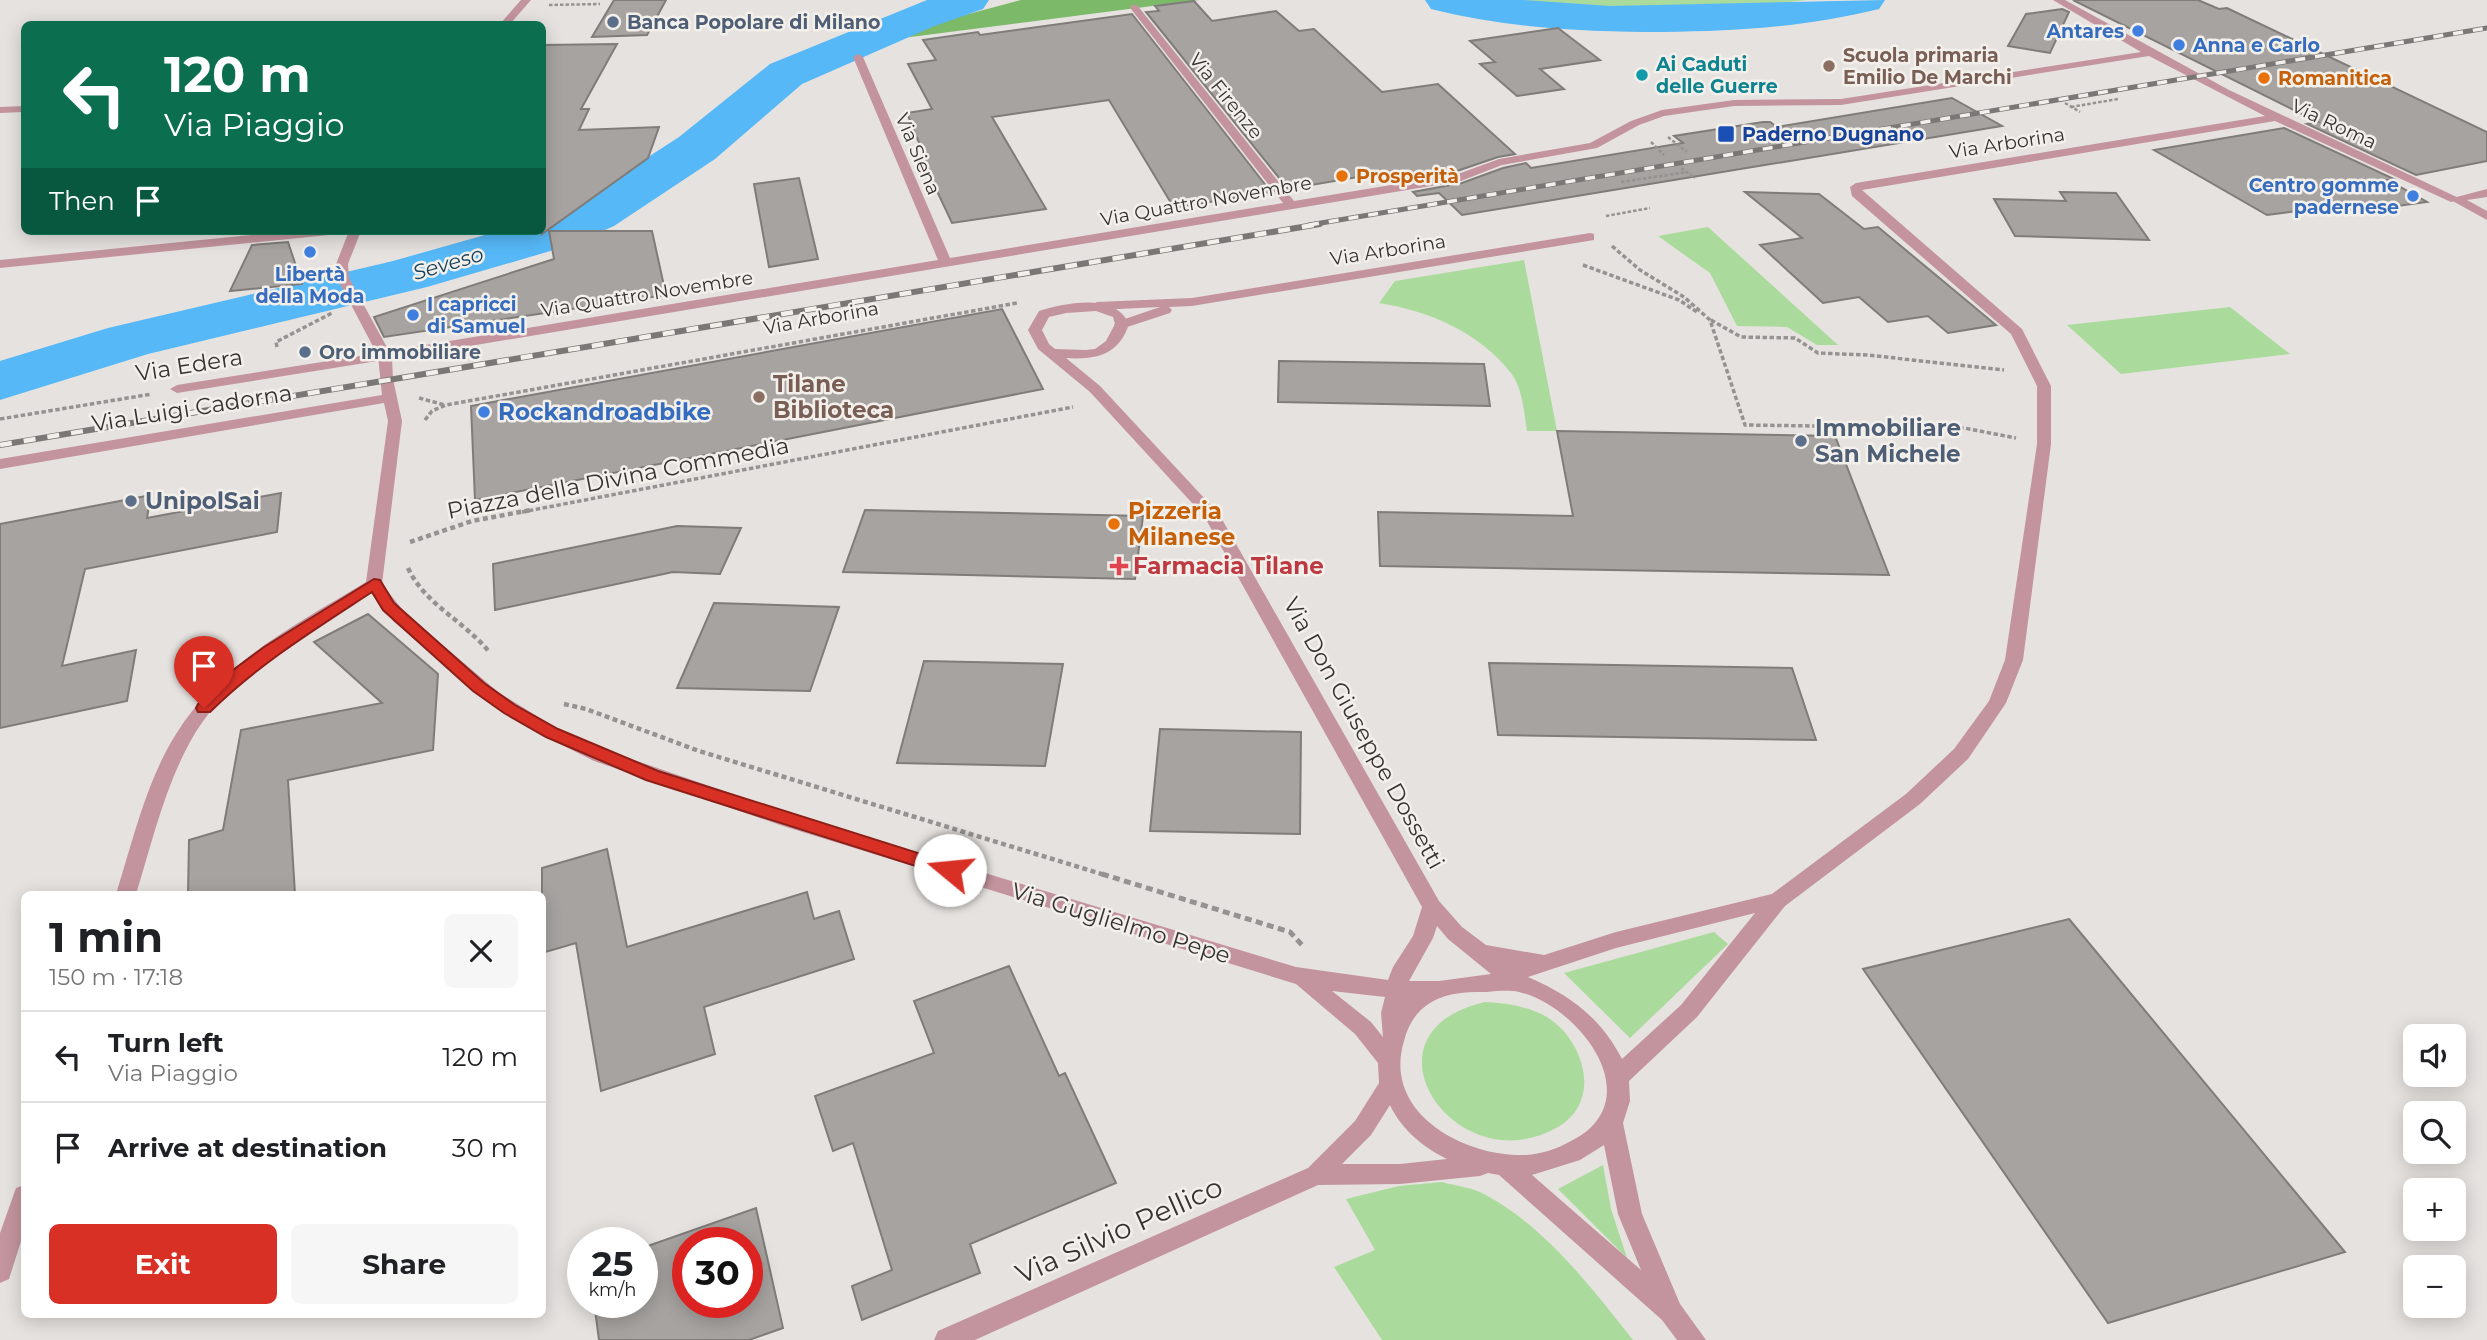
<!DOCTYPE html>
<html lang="en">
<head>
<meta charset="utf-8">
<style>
  :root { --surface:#fff; --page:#f6f6f6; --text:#202124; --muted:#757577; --line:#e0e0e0; --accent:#d93025 }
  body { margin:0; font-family:Montserrat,sans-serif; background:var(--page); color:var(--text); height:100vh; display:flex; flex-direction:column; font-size:26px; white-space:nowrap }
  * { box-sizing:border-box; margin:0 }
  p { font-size:23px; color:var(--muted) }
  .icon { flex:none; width:38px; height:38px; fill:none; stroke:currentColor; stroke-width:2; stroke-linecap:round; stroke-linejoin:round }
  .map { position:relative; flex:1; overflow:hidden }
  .panel { position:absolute; left:21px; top:891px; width:525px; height:427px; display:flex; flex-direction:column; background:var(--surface); border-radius:10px; box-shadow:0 4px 18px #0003 }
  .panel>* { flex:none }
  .banner { position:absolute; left:21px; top:21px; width:525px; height:214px; border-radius:10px; box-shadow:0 4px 18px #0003; background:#0b6e4f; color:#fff; overflow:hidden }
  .buttons { position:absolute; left:2403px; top:1024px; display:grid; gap:14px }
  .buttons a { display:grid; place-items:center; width:63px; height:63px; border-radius:10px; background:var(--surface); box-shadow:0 4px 18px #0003; font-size:35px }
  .speed { position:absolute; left:567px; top:1227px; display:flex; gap:14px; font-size:35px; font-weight:700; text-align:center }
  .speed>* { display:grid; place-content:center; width:91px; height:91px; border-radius:50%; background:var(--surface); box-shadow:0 4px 18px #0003; line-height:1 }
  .speed small { font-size:18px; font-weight:400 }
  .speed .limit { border:10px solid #d22; background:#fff; color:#111 }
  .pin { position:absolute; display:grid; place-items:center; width:60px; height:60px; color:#fff; margin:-72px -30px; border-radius:50% 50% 50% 0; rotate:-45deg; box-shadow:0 0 7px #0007 }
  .pin .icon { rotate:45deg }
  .me { position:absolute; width:77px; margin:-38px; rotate:287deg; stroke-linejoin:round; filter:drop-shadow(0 0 5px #0008) }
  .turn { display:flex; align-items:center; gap:24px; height:147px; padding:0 28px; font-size:32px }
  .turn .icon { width:91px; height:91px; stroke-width:2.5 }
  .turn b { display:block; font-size:49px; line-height:60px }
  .then { display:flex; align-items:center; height:66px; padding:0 28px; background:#0003; gap:14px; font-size:26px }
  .round { display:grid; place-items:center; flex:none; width:74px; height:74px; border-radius:10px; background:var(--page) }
  .head { display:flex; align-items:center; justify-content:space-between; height:119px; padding:0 28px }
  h1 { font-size:42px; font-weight:700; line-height:52px }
  .button { display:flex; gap:14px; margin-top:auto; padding:14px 28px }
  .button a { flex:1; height:80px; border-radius:10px; background:var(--accent); color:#fff; font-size:28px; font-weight:700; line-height:80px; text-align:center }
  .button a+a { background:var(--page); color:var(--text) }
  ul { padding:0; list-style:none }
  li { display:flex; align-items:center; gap:21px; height:91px; padding:0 28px; border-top:2px solid var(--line) }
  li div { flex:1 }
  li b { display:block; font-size:26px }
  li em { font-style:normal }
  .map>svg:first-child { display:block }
</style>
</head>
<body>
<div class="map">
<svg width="2487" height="1340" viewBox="0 0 2487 1340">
  <rect width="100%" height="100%" fill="#e6e2df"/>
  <g fill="#abdb9c">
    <path d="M1500 0H1805C1706 13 1600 17 1500 0Z"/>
    <polygon points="1708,227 1838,345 1817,345 1787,327 1737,326 1710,273 1658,236"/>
    <path d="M1524 260 1557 431H1527C1524 413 1523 389 1511 373 1479 332 1429 311 1379 303L1395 281Z"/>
    <polygon points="2230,307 2290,354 2121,374 2067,325"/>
    <polygon points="1714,932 1728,944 1630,1038 1564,973"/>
    <path d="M1485 1002C1507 1003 1527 1006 1547 1017 1584 1040 1603 1101 1558 1127 1457 1186 1351 1033 1485 1002Z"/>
    <polygon points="1603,1165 1611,1209 1627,1258 1558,1189"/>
    <path d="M1442 1182C1455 1186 1472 1187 1484 1194 1546 1227 1590 1286 1633 1340H1382L1334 1267 1375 1250 1346 1199 1399 1186Z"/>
  </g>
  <polygon fill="#7cb968" points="1021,0 1199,0 887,40 939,22"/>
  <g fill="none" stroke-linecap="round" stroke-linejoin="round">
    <g fill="#56b8f7" fill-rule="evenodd">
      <polygon points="927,0 989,0 983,9 932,27 802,84 715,159 614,226 571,245 427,287 148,354 0,400 0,361 108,328 393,261 499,231 542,231 542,217 576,204 679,137 770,64"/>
      <path d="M1425 0H1524L1610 6 1885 0 1879 9C1805 27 1739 31 1663 32 1585 32 1507 28 1431 9Z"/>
    </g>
  </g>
  <g fill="#a6a3a0" stroke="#7f7c79" stroke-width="2" fill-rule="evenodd">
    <polygon points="614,0 666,0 647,35 592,37"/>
    <polygon points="2073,0 2198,0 2219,9 2227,8 2487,132 2487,161 2416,175 2307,124 2318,122"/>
    <polygon points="1194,1 1212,21 1276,11 1299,31 1314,29 1382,92 1438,84 1515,154 1498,157 1457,171 1402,180 1393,171 1288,189 1146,12 1159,11 1155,6"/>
    <polygon points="2062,9 2069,12 2050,53 2008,46 2026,14"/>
    <polygon points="1132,14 1271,192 1174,208 1109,100 992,117 1046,209 952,223 918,151 922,150 907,113 932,109 908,64 936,60 923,40 978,32 980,35"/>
    <polygon points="1558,28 1600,60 1540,69 1564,89 1517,96 1480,64 1495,62 1470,41"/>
    <polygon points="617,44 581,109 589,109 579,130 659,127 648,158 542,234 542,45"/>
    <polygon points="1952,98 2002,126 1462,215 1439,193 1417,196 1413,192 1462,183 1503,168 1526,163 1531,168 1683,143 1674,136 1763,122 1770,122 1777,127"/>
    <polygon points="2284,128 2394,179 2388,180 2427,202 2354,212 2342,205 2267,215 2154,150"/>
    <polygon points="799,178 818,259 769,267 754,184"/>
    <polygon points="1745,192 1819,194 1864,229 1878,227 1996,325 1948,333 1928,316 1888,322 1859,297 1823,303 1760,245 1802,238"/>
    <polygon points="2060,192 2116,193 2149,240 2015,236 1994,199 2066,201"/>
    <polygon points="549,231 652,231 666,295 384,337 374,317 554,259"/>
    <polygon points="288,242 302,284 230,291 252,245"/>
    <polygon points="1002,309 1043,389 475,500 471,406"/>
    <polygon points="1279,361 1484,364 1490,406 1278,402"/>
    <polygon points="1557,431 1835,436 1889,575 1380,566 1378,512 1573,516"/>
    <polygon points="281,493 277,532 85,569 62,666 136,650 127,701 0,728 0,524 151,495 147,518"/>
    <polygon points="865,510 1143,516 1135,579 843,572"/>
    <polygon points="677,526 741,528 720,574 673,572 495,610 493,564"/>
    <polygon points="714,603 839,607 810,691 677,688"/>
    <polygon points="368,614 438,674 433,750 288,780 295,894 188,894 189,840 223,830 241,730 382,703 314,642"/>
    <polygon points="924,661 1063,664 1045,766 897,763"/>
    <polygon points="1489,663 1792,668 1816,740 1498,735"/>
    <polygon points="1160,729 1301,732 1300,834 1150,831"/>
    <polygon points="607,849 627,947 807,892 814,919 839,911 854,959 704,1007 715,1054 601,1091 576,943 542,953 542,868"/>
    <polygon points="2069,919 2345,1252 2108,1323 1863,969"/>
    <polygon points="1009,966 1059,1076 1065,1073 1116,1183 970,1244 980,1273 862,1320 852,1286 892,1270 853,1143 833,1151 815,1096 934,1053 914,1001"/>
    <path d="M756 1208 783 1328 749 1340H599L594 1302H642V1248ZM688 1242H747V1302H688Z"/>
  </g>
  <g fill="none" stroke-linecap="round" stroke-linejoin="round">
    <g stroke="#959391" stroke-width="2.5" stroke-dasharray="3.5 2" stroke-linecap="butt">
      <polyline points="549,5 600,4"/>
      <polyline points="2065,103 2080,112"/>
      <polyline points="2071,107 2118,99"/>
      <polyline points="1668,137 1687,152"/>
      <polyline points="1651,142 1664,155"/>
      <polyline points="1681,168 1695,178"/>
      <polyline points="1621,182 1687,172"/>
      <polyline points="1606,216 1650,208"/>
    </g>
    <g stroke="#959391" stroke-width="3.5" stroke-dasharray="4.5 2.5" stroke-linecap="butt">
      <polyline points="1612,246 1640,270 1684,297 1710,320 1745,425 1964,428 2016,438"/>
      <polyline points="1583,265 1679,300 1697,312"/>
      <polyline points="1711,320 1741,337 1795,338 1818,353 1867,355 2004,370"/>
      <polyline points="277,347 276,342 332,313"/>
      <polyline points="419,398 445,405"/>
      <polyline points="0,419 152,394"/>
      <polyline points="425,420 432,411 446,405 1017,303"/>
      <polyline points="522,512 1073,407"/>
    </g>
    <g stroke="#959391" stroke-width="4.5" stroke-dasharray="5 3.5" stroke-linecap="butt">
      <polyline points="410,542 472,521 531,510"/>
      <path d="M408 568C425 605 465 621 490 653"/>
      <polyline points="564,704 586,709 699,751 1108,876"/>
    </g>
    <polyline stroke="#959391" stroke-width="5" stroke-dasharray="7 4.5" stroke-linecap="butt" points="1102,874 1290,932 1302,945"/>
    <g fill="#c3949e" fill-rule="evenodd">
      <polygon points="1590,233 1594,234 1594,240 1192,306 1169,307 1172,310 1170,313 1121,329 1114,325 1116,322 1160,307 1097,310 1090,306 1097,302 1192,298"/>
      <polygon points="385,352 390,353 390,359 177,393 170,389 177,385"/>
    </g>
    <g fill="#c3949e" fill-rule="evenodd">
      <polygon points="521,0 531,0 510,24 500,24"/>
      <path d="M2053 0H2065L2229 90 2461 199 2451 202 2275 121 1862 190 2022 329 2051 386V444L2023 660 2006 703 1968 759 1920 804 1785 906 1697 1017 1629 1081 1630 1101 1623 1123 1642 1214 1680 1304 1706 1340H1677L1662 1320 1499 1175 1488 1173 1480 1176 1400 1184 1318 1185 975 1340H934L938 1331 1308 1168 1355 1121 1379 1083 1378 1063 1355 1034 1296 984 783 826 594 761 546 737 486 700 393 621 371 593C307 634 227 673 190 742 164 789 152 843 136 894H116C133 840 146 782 176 734 220 663 297 624 366 582L388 421 384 403 0 469V459L382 395 378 356 337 278 336 264 349 231H361L348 264 349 278 389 351 938 260 853 57 858 54 863 57 950 258 1283 203 1131 9V5H1137L1294 201 1458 174 1499 159 1590 143 1631 121 1662 110 1734 100 1841 99 2141 52ZM2149 56 2265 116 1856 183 1850 187 1852 196 2011 334 2037 386V444L2005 660 1989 701 1954 749 1906 794 1772 894 1616 932 1544 955 1486 945 1462 927 1439 901 1219 514 1100 386 1066 358C1096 360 1119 355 1129 324 1115 292 1065 303 1039 311L1028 330 1038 349 1090 392 1204 516 1422 907 1413 936 1393 967 1388 980 1296 967 797 816 608 751 558 729 498 692 405 613 382 584 402 421 393 379 392 359 1461 181 1502 165 1597 148 1639 125 1664 116 1734 106 1841 105ZM1096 311 1113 317 1115 324 1106 341 1095 349 1086 350 1055 349 1049 344 1042 330 1049 317 1066 313ZM1755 913 1681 1005 1622 1059C1601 1018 1570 995 1528 977L1616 948ZM1437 926 1448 939 1491 974 1439 981H1409L1433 938ZM1332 991 1385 997 1381 1013 1383 1037 1371 1022ZM1487 992C1497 991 1509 990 1519 992 1579 1006 1652 1100 1571 1141 1557 1149 1541 1154 1526 1155 1464 1157 1382 1113 1404 1041 1409 1021 1420 1006 1440 998 1454 992 1472 992 1487 992ZM1390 1105C1401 1129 1424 1148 1447 1159L1400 1164H1342L1371 1135ZM1604 1145 1618 1214 1641 1270 1532 1175 1580 1160Z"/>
      <polygon points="24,106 24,112 0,113 0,107"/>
      <polygon points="292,231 335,231 329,235 0,268 0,260"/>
      <polygon points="24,1185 24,1232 9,1279 0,1283 0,1233 16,1188"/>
    </g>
    <polygon fill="#c3949e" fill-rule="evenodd" points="2487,189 2487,197 2467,200 2487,211 2487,220 2449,199"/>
    <defs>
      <polyline id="rail-far1" points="1309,225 2487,28"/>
      <polyline id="rail" points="0,445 1320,224"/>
    </defs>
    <use href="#rail-far1" stroke="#7a7876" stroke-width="5"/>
    <use href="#rail" stroke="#7a7876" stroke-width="6"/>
    <use href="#rail-far1" stroke="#f3f0ec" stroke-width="3.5" stroke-dasharray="10" stroke-linecap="butt"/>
    <use href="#rail" stroke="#f3f0ec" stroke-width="4.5" stroke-dasharray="12" stroke-linecap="butt"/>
  </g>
  <path fill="#d93025" stroke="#8d1f18" stroke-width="2" d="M374 579 380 580 394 603 484 683 515 705 558 729 658 771 956 865 959 870 956 875 950 877 646 780 546 737 504 713 473 691 383 610 372 592C314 630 260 663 210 712H198L196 708 198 704 233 670 264 647Z"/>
  <g fill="#5c6f8a" stroke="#f3f0ec" stroke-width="2.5">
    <circle cx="613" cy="22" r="7"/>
    <circle cx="305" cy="352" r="7"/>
    <circle cx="1801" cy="441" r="7"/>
    <circle cx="131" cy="501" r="7"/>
  </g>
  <g fill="#3f7fe0" stroke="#f3f0ec" stroke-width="2.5">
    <circle cx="2138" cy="31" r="7"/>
    <circle cx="2179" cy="45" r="7"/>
    <circle cx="2413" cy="196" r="7"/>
    <circle cx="310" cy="252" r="7"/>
    <circle cx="413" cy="315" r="7"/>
    <circle cx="484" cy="412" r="7"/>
  </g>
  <g fill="#8d6e63" stroke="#f3f0ec" stroke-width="2.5">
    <circle cx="1829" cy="66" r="7"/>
    <circle cx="759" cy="397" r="7"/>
  </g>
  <circle fill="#0f9aa8" stroke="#f3f0ec" stroke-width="2.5" cx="1642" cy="75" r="7"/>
  <g fill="#e8710a" stroke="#f3f0ec" stroke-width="2.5">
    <circle cx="2264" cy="78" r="7"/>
    <circle cx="1342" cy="176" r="7"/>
    <circle cx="1114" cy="524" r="7"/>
  </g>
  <rect fill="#1a4fb4" stroke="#f3f0ec" stroke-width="2.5" x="1717" y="125" width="18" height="18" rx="3.5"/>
  <path fill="#e0444e" stroke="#f3f0ec" stroke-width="2.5" d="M1115.5 555.5h7v7h7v7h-7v7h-7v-7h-7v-7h7z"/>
  <g text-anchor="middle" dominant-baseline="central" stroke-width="5" stroke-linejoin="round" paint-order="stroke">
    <g font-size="19" font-weight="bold" fill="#4e5e75" stroke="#f3f0ec" text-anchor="start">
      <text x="627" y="22">Banca Popolare di Milano</text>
      <text x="319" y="352">Oro immobiliare</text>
    </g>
    <g font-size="19" font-weight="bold" fill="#366cbe" stroke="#f3f0ec" text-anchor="end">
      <text x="2124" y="31">Antares</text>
      <text x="2193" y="45" text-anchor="start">Anna e Carlo</text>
      <text x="2399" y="185">Centro gomme<tspan x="2399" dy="22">padernese</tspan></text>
      <text x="310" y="274" text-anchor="middle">Libertà<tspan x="310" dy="22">della Moda</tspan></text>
      <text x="427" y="304" text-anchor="start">I capricci<tspan x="427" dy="22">di Samuel</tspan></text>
    </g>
    <g font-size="19" font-weight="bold" fill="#785e54" stroke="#f3f0ec" text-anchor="start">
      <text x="1843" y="55">Scuola primaria<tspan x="1843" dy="22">Emilio De Marchi</tspan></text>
    </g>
    <g font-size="19" font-weight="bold" fill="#0d838f" stroke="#f3f0ec" text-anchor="start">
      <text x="1656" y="64">Ai Caduti<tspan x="1656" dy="22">delle Guerre</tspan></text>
    </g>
    <g font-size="19" font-weight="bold" fill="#c56008" stroke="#f3f0ec" text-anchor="start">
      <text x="2278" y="78">Romanitica</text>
      <text x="1356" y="176">Prosperità</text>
    </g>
    <g font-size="19" fill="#353433" stroke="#f3f0ec">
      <text transform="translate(1226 96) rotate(51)">Via Firenze</text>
      <text transform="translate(2334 124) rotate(25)">Via Roma</text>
      <text transform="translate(2007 143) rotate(-9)">Via Arborina</text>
      <text transform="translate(918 154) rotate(67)">Via Siena</text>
      <text transform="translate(1206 201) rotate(-10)">Via Quattro Novembre</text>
      <text transform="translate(1388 250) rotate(-9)">Via Arborina</text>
      <text transform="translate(647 294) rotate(-9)">Via Quattro Novembre</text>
      <text transform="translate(821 318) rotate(-10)">Via Arborina</text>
    </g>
    <g font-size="19" font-weight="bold" fill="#164399" stroke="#f3f0ec" text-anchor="start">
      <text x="1742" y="134">Paderno Dugnano</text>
    </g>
    <g font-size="21" font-style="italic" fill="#19425c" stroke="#f3f0ec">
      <text transform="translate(448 263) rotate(-16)">Seveso</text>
    </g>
    <g font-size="23" fill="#353433" stroke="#f3f0ec">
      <text transform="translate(189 365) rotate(-9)">Via Edera</text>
      <text transform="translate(192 408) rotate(-9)">Via Luigi Cadorna</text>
      <text transform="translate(618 478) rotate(-11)">Piazza della Divina Commedia</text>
      <text transform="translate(1364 733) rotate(61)">Via Don Giuseppe Dossetti</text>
      <text transform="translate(1121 923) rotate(17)">Via Guglielmo Pepe</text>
    </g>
    <g font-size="23" font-weight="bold" fill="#785e54" stroke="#f3f0ec" text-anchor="start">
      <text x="773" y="384">Tilane<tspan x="773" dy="26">Biblioteca</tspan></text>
    </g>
    <g font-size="23" font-weight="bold" fill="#366cbe" stroke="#f3f0ec" text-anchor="start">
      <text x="498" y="412">Rockandroadbike</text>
    </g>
    <g font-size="23" font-weight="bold" fill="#4e5e75" stroke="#f3f0ec" text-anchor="start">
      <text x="1815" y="428">Immobiliare<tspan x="1815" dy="26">San Michele</tspan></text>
      <text x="145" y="501">UnipolSai</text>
    </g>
    <g font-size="23" font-weight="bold" fill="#c56008" stroke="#f3f0ec" text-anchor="start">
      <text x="1128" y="511">Pizzeria<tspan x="1128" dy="26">Milanese</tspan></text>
    </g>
    <g font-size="23" font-weight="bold" fill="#be3a42" stroke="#f3f0ec" text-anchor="start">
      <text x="1133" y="566">Farmacia Tilane</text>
    </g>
    <g font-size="28" fill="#353433" stroke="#f3f0ec">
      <text transform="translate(1119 1230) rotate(-24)">Via Silvio Pellico</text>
    </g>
  </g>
</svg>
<div class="buttons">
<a><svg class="icon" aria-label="sound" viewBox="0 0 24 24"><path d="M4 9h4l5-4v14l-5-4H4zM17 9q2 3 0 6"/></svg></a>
<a><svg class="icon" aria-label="search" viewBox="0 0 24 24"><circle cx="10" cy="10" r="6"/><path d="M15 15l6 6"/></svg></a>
<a>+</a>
<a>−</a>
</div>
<div class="speed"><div>25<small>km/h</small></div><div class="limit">30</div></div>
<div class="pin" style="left:204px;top:708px;background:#d93025"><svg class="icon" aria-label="arrive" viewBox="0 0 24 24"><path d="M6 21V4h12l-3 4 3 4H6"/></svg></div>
<svg class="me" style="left:950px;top:870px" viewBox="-20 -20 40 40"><circle r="19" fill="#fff"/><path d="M0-13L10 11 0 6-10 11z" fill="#d93025"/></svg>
<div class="banner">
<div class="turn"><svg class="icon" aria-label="left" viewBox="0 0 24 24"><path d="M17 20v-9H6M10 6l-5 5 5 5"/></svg><div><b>120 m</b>Via Piaggio</div></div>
<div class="then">Then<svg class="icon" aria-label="arrive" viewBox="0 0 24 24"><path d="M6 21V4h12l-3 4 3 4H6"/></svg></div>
</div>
<section class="panel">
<div class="head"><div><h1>1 min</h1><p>150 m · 17:18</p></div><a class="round"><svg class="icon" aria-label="close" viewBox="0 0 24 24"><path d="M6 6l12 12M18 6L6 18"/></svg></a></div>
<ul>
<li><svg class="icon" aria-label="left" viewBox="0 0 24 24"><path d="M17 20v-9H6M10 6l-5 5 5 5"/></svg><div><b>Turn left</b><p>Via Piaggio</p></div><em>120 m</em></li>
<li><svg class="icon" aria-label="arrive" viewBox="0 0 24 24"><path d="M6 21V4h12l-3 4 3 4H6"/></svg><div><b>Arrive at destination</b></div><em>30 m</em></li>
</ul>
<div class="button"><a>Exit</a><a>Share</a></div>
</section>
</div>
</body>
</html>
